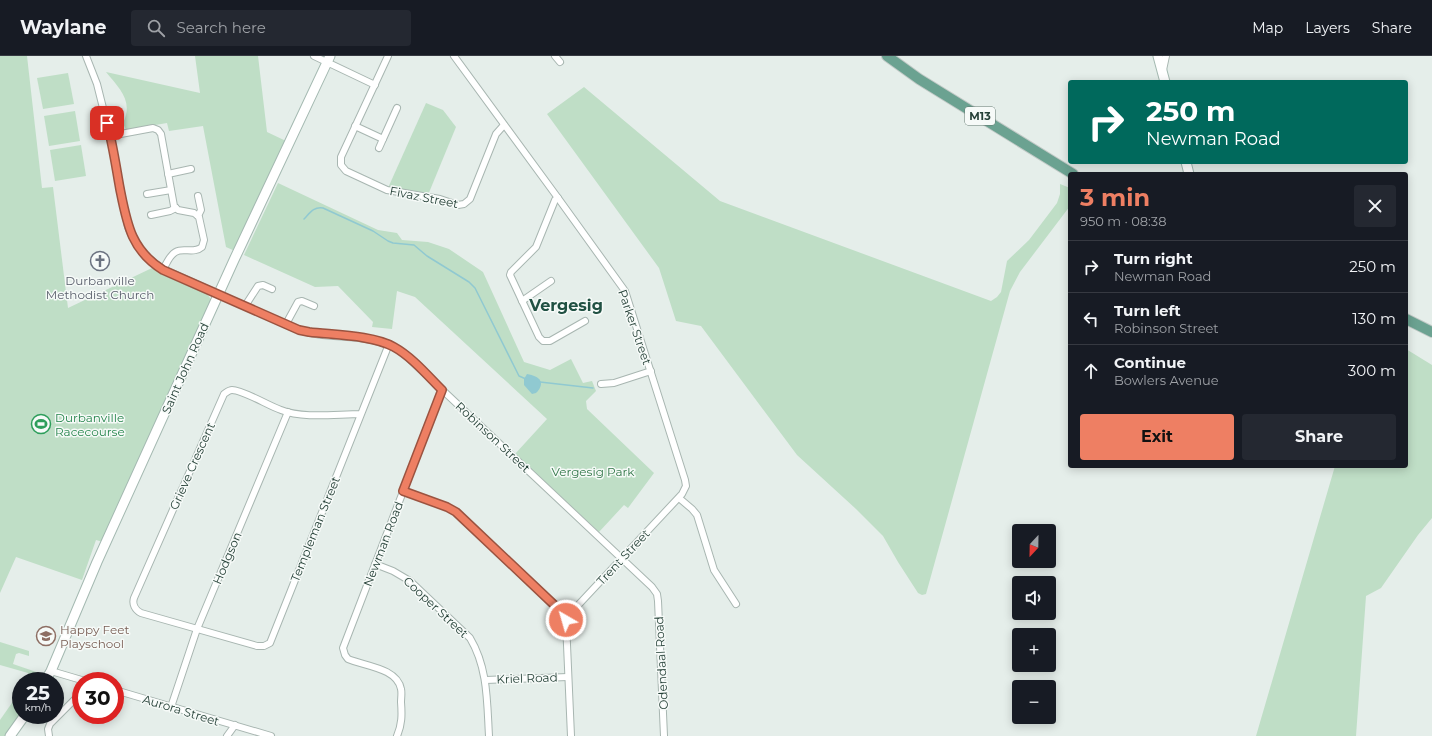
<!DOCTYPE html>
<html lang="en">
<head>
<meta charset="utf-8">
<style>
  :root { --surface:#171b24; --page:#242831; --text:#f1f3f6; --muted:#9ea1a6; --line:#363941; --accent:#ee7f63 }
  body { margin:0; font-family:Montserrat,sans-serif; background:var(--page); color:var(--text); height:100vh; display:flex; flex-direction:column; font-size:15px; white-space:nowrap }
  * { box-sizing:border-box; margin:0 }
  p { font-size:13px; color:var(--muted) }
  .icon { flex:none; width:22px; height:22px; fill:none; stroke:currentColor; stroke-width:2; stroke-linecap:round; stroke-linejoin:round }
  .map { position:relative; flex:1; overflow:hidden }
  .drawer { position:absolute; left:1068px; top:116px; width:340px; height:296px; display:flex; flex-direction:column; background:var(--surface); border-radius:4px; box-shadow:0 2px 10px #0003 }
  .drawer>* { flex:none }
  .banner { position:absolute; left:1068px; top:24px; width:340px; height:84px; border-radius:4px; box-shadow:0 2px 10px #0003; background:#00695c; color:#fff; overflow:hidden }
  .needle { width:26px; rotate:202deg }
  .fabs { position:absolute; left:1012px; top:468px; display:grid; gap:8px }
  .fabs a { display:grid; place-items:center; width:44px; height:44px; border-radius:4px; background:var(--surface); box-shadow:0 2px 10px #0003; font-size:20px }
  .speed { position:absolute; left:12px; top:616px; display:flex; gap:8px; font-size:20px; font-weight:700; text-align:center }
  .speed>* { display:grid; place-content:center; width:52px; height:52px; border-radius:50%; background:var(--surface); box-shadow:0 2px 10px #0003; line-height:1 }
  .speed small { font-size:10px; font-weight:400 }
  .speed .limit { border:6px solid #d22; background:#fff; color:#111 }
  .pin { position:absolute; display:grid; place-items:center; width:34px; height:34px; color:#fff; margin:-17px; border-radius:8px; box-shadow:0 2px 6px #0006 }
  .me { position:absolute; width:44px; margin:-22px; rotate:322deg; stroke-linejoin:round; filter:drop-shadow(0 0 3px #0008) }
  .turn { display:flex; align-items:center; gap:14px; height:84px; padding:0 12px; font-size:18px }
  .turn .icon { width:52px; height:52px; stroke-width:2.5 }
  .turn b { display:block; font-size:28px; line-height:34px }
  .round { display:grid; place-items:center; flex:none; width:42px; height:42px; border-radius:4px; background:var(--page) }
  .overview { display:flex; align-items:center; justify-content:space-between; height:68px; padding:0 12px }
  h1 { font-size:24px; font-weight:700; line-height:30px; color:var(--accent) }
  .primary-button { display:flex; gap:8px; margin-top:auto; padding:8px 12px }
  .primary-button a { flex:1; height:46px; border-radius:4px; background:var(--accent); color:#111; font-size:16px; font-weight:700; line-height:46px; text-align:center }
  .primary-button a+a { background:var(--page); color:var(--text) }
  ul { padding:0; list-style:none }
  li { display:flex; align-items:center; gap:12px; height:52px; padding:0 12px; border-top:1px solid var(--line) }
  li div { flex:1 }
  li b { display:block; font-size:15px }
  li em { font-style:normal }
  header { display:flex; align-items:center; gap:24px; box-sizing:border-box; height:56px; padding:0 20px; background:var(--surface); border-bottom:1px solid var(--line) }
  header strong { font-size:19px }
  nav { display:flex; gap:22px; margin-inline-start:auto; font-size:14px }
  .search { width:280px; height:36px; background:var(--page); display:flex; align-items:center; gap:10px; box-sizing:border-box; padding:0 14px; border-radius:4px; color:var(--muted); font-size:15px }
  .map>svg:first-child { display:block }
</style>
</head>
<body>
<header>
<strong>Waylane</strong>
<div class="search"><svg class="icon" aria-label="search" viewBox="0 0 24 24"><circle cx="10" cy="10" r="6"/><path d="M15 15l6 6"/></svg>Search here</div>
<nav><a>Map</a><a>Layers</a><a>Share</a></nav>
</header>
<div class="map">
<svg width="1432" height="680" viewBox="0 0 1432 680">
  <rect width="100%" height="100%" fill="#e5eeea"/>
  <g fill="#bfdec6">
    <polygon points="0,0 27,0 42,132 53,131 68,252 152,212 163,219 207,238 210,242 211,244 103,486 96,484 82,524 16,501 0,537"/>
    <path d="M195 0H258L267 76 286 85 235 195 226 191 203 70 169 75 167 67 126 74 123 67C134 45 119 32 106 16L200 37Z"/>
    <polygon points="68,17 74,48 43,53 37,22"/>
    <polygon points="584,31 720,145 991,245 997,241 1001,236 1007,205 1029,184 1057,147 1060,138 1060,128 1070,132 1070,150 1020,216 1010,235 926,538 922,539 918,537 898,506 883,480 856,453 797,399 701,270 676,265 659,212 547,58"/>
    <polygon points="426,47 443,54 456,71 428,139 388,132"/>
    <polygon points="75,55 80,85 49,90 44,60"/>
    <polygon points="81,89 86,120 55,125 50,94"/>
    <polygon points="278,127 378,174 397,177 402,184 428,186 449,193 483,216 524,306 550,314 571,303 583,327 592,325 596,335 586,345 587,353 654,417 628,452 624,449 599,476 515,398 547,363 415,241 397,235 392,273 372,271 373,266 338,230 315,231 244,199"/>
    <polygon points="1406,293 1432,309 1432,462 1418,479 1381,532 1366,540 1356,680 1256,680 1335,410 1406,410"/>
    <polygon points="0,586 29,595 29,600 19,597 16,598 13,608 45,619 41,625 27,625 29,622 28,617 0,609"/>
    <polygon points="21,634 21,658 5,680 0,680 0,664"/>
  </g>
  <path fill="#90c9d1" d="M527 318C540 320 546 327 536 337L532 338 524 329V323Z"/>
  <g fill="none" stroke-linecap="round" stroke-linejoin="round">
    <g stroke="#90c9d1" stroke-width="1.5">
      <path d="M304 163C309 158 314 150 323 152L373 175 388 185 393 187 414 189 427 200 469 226 475 232 519 320 526 323"/>
      <polyline points="540,326 593,332"/>
    </g>
    <defs>
      <g id="minor">
        <path d="M86 0 97 28 110 80 128 171C135 189 146 203 163 213L296 273C331 286 367 274 402 296L652 531 657 538 658 545 664 680"/>
        <polyline points="314,0 375,29"/>
        <polyline points="388,0 341,101 341,109 346,115 387,134 440,143 458,149 464,148 470,143 496,78 504,69"/>
        <polyline points="454,0 558,142 625,235 685,424 686,430 682,438 567,561"/>
        <polyline points="555,0 560,6"/>
        <polyline points="1163,14 1166,0"/>
        <polyline points="355,70 383,83 397,52"/>
        <path d="M110 80 153 72 158 74 161 78 174 150 178 154 194 157 199 161 204 184 202 191C193 199 180 189 172 199 168 203 166 209 163 213"/>
        <polyline points="379,92 383,83"/>
        <polyline points="168,118 191,113"/>
        <polyline points="147,138 171,134"/>
        <polyline points="558,142 555,144 536,191 511,216 510,219 539,281 543,285 550,285 585,265"/>
        <polyline points="151,159 170,155 176,152"/>
        <polyline points="198,160 201,154 198,140"/>
        <polyline points="522,245 551,225"/>
        <polyline points="245,250 258,230 263,229 272,233"/>
        <polyline points="286,268 298,246 302,245 314,250"/>
        <polyline points="601,328 614,327 651,315"/>
        <path d="M361 358C336 358 304 363 281 354 269 350 243 334 232 334 229 334 227 336 224 338L134 542C132 548 135 554 141 557L257 590H264L270 587 389 288"/>
        <polyline points="403,435 447,451 456,456 567,561"/>
        <polyline points="679,442 692,453 697,459 714,514 736,548"/>
        <path d="M375 508 393 515 410 525 470 582C488 612 487 646 489 680"/>
        <polyline points="567,561 566,566 571,680"/>
        <polyline points="51,615 85,625"/>
        <polyline points="486,624 568,621"/>
        <polyline points="115,634 271,680"/>
        <polyline points="171,651 197,573 288,356"/>
        <polyline points="49,680 48,673 50,668 81,637"/>
        <polyline points="227,680 235,669"/>
        <path d="M397 680C402 668 402 659 401 646 401 642 402 637 401 633 397 612 365 610 348 603L345 599 343 592 442 334"/>
      </g>
      <g id="secondary">
        <polyline points="1158,0 1165,26"/>
        <polyline points="1186,106 1189,118"/>
        <polyline points="45,625 51,615 97,506 234,204 330,0"/>
        <polyline points="10,680 25,659"/>
      </g>
      <g id="primary">
        <polyline points="887,0 919,23 1073,118"/>
        <polyline points="1406,263 1432,276"/>
      </g>
    </defs>
    <use href="#minor" stroke="#a8b6b1" stroke-width="8"/>
    <use href="#secondary" stroke="#a4b9b1" stroke-width="11"/>
    <use href="#primary" stroke="#c2cac7" stroke-width="12"/>
    <use href="#minor" stroke="#fff" stroke-width="6"/>
    <use href="#secondary" stroke="#fff" stroke-width="9"/>
    <use href="#primary" stroke="#6ba291" stroke-width="10"/>
  </g>
  <g fill="none" stroke-linecap="round" stroke-linejoin="round">
    <defs>
      <path id="route" d="M107 67C113 89 116 111 120 133 127 168 131 194 163 214L299 274 309 276C333 279 373 279 394 291 412 301 427 319 442 334L403 435 447 451 456 456 567 561 566 564"/>
    </defs>
    <use href="#route" stroke="#9b5340" stroke-width="10"/>
    <use href="#route" stroke="#ee7f63" stroke-width="7"/>
  </g>
  <defs>
    <symbol id="church-ring" viewBox="-11 -11 22 22"><circle r="9.5" fill="#f6faf8" stroke="#6b7280" stroke-width="1.5"/><path d="M-1.2-6h2.4v3.5h3.3v2.4h-3.3V6h-2.4V-.1h-3.3v-2.4h3.3Z" fill="#6b7280"/></symbol>
    <symbol id="stadium-ring" viewBox="-11 -11 22 22"><circle r="9.5" fill="#f6faf8" stroke="#2e9e5b" stroke-width="1.5"/><path d="M0-5a6.5 5 0 1 0 0 10a6.5 5 0 1 0 0-10ZM-3.5-1.8h7v3.6h-7Z" fill="#2e9e5b"/></symbol>
    <symbol id="school-ring" viewBox="-11 -11 22 22"><circle r="9.5" fill="#f6faf8" stroke="#8d6e63" stroke-width="1.5"/><path d="M0-5L7-2L0 1L-7-2ZM-4 1L0 2.5L4 1V4Q0 6-4 4Z" fill="#8d6e63"/></symbol>
  </defs>
  <g fill-rule="evenodd">
    <use href="#church-ring" x="89" y="194" width="22" height="22"/>
    <use href="#stadium-ring" x="30" y="357" width="22" height="22"/>
    <use href="#school-ring" x="35" y="569" width="22" height="22"/>
  </g>
  <g text-anchor="middle" dominant-baseline="central" stroke-width="3" stroke-linejoin="round" paint-order="stroke">
    <rect fill="#f6faf8" stroke="#647871" stroke-width="1" x="965" y="51" width="30" height="18" rx="3"/>
    <g font-size="11" font-weight="bold" fill="#254037">
      <text x="980" y="60">M13</text>
    </g>
    <g font-size="12" fill="#254037" stroke="#f6faf8">
      <text transform="translate(424 141) rotate(11)">Fivaz Street</text>
      <text transform="translate(635 271) rotate(71)">Parker Street</text>
      <text transform="translate(185 312) rotate(-66)">Saint John Road</text>
      <text transform="translate(493 381) rotate(43)">Robinson Street</text>
      <text transform="translate(192 410) rotate(-66)">Grieve Crescent</text>
      <text transform="translate(315 473) rotate(-68)">Templeman Street</text>
      <text transform="translate(383 488) rotate(-69)">Newman Road</text>
      <text transform="translate(623 501) rotate(-47)">Trent Street</text>
      <text transform="translate(227 502) rotate(-67)">Hodgson</text>
      <text transform="translate(436 551) rotate(43)">Cooper Street</text>
      <text transform="translate(661 607) rotate(-93)">Odendaal Road</text>
      <text transform="translate(527 622) rotate(-2)">Kriel Road</text>
      <text transform="translate(181 654) rotate(17)">Aurora Street</text>
    </g>
    <g font-size="12" fill="#5b616d" stroke="#f6faf8">
      <text x="100" y="224">Durbanville<tspan x="100" dy="14">Methodist Church</tspan></text>
    </g>
    <g font-size="12" fill="#27864d" stroke="#f6faf8" text-anchor="start">
      <text x="55" y="361">Durbanville<tspan x="55" dy="14">Racecourse</tspan></text>
    </g>
    <g font-size="12" fill="#307647" stroke="#f6faf8">
      <text x="593" y="415">Vergesig Park</text>
    </g>
    <g font-size="12" fill="#785e54" stroke="#f6faf8" text-anchor="start">
      <text x="60" y="573">Happy Feet<tspan x="60" dy="14">Playschool</tspan></text>
    </g>
    <g font-size="16" font-weight="bold" fill="#215143" stroke="#f6faf8">
      <text x="566" y="249">Vergesig</text>
    </g>
  </g>
</svg>
<div class="fabs">
<a><svg class="needle" viewBox="-14 -14 28 28"><path d="M0-13l5 13h-10z" fill="#e53935"/><path d="M0 13l5-13h-10z" fill="#9ea1a6"/></svg></a>
<a><svg class="icon" aria-label="sound" viewBox="0 0 24 24"><path d="M4 9h4l5-4v14l-5-4H4zM17 9q2 3 0 6"/></svg></a>
<a>+</a>
<a>−</a>
</div>
<div class="speed"><div>25<small>km/h</small></div><div class="limit">30</div></div>
<div class="pin" style="left:107px;top:67px;background:#d93025"><svg class="icon" aria-label="arrive" viewBox="0 0 24 24"><path d="M6 21V4h12l-3 4 3 4H6"/></svg></div>
<svg class="me" style="left:566px;top:564px" viewBox="-20 -20 40 40"><circle r="17" fill="#ee7f63" stroke="#fff" stroke-width="3"/><path d="M0-11L8 9 0 5-8 9z" fill="#fff"/></svg>
<div class="banner">
<div class="turn"><svg class="icon" aria-label="right" viewBox="0 0 24 24"><path d="M7 20v-9h11M14 6l5 5-5 5"/></svg><div><b>250 m</b>Newman Road</div></div>
</div>
<section class="drawer">
<div class="overview"><div><h1>3 min</h1><p>950 m · 08:38</p></div><a class="round"><svg class="icon" aria-label="close" viewBox="0 0 24 24"><path d="M6 6l12 12M18 6L6 18"/></svg></a></div>
<ul>
<li><svg class="icon" aria-label="right" viewBox="0 0 24 24"><path d="M7 20v-9h11M14 6l5 5-5 5"/></svg><div><b>Turn right</b><p>Newman Road</p></div><em>250 m</em></li>
<li><svg class="icon" aria-label="left" viewBox="0 0 24 24"><path d="M17 20v-9H6M10 6l-5 5 5 5"/></svg><div><b>Turn left</b><p>Robinson Street</p></div><em>130 m</em></li>
<li><svg class="icon" aria-label="ahead" viewBox="0 0 24 24"><path d="M12 20V5M6 11l6-6 6 6"/></svg><div><b>Continue</b><p>Bowlers Avenue</p></div><em>300 m</em></li>
</ul>
<div class="primary-button"><a>Exit</a><a>Share</a></div>
</section>
</div>
</body>
</html>
